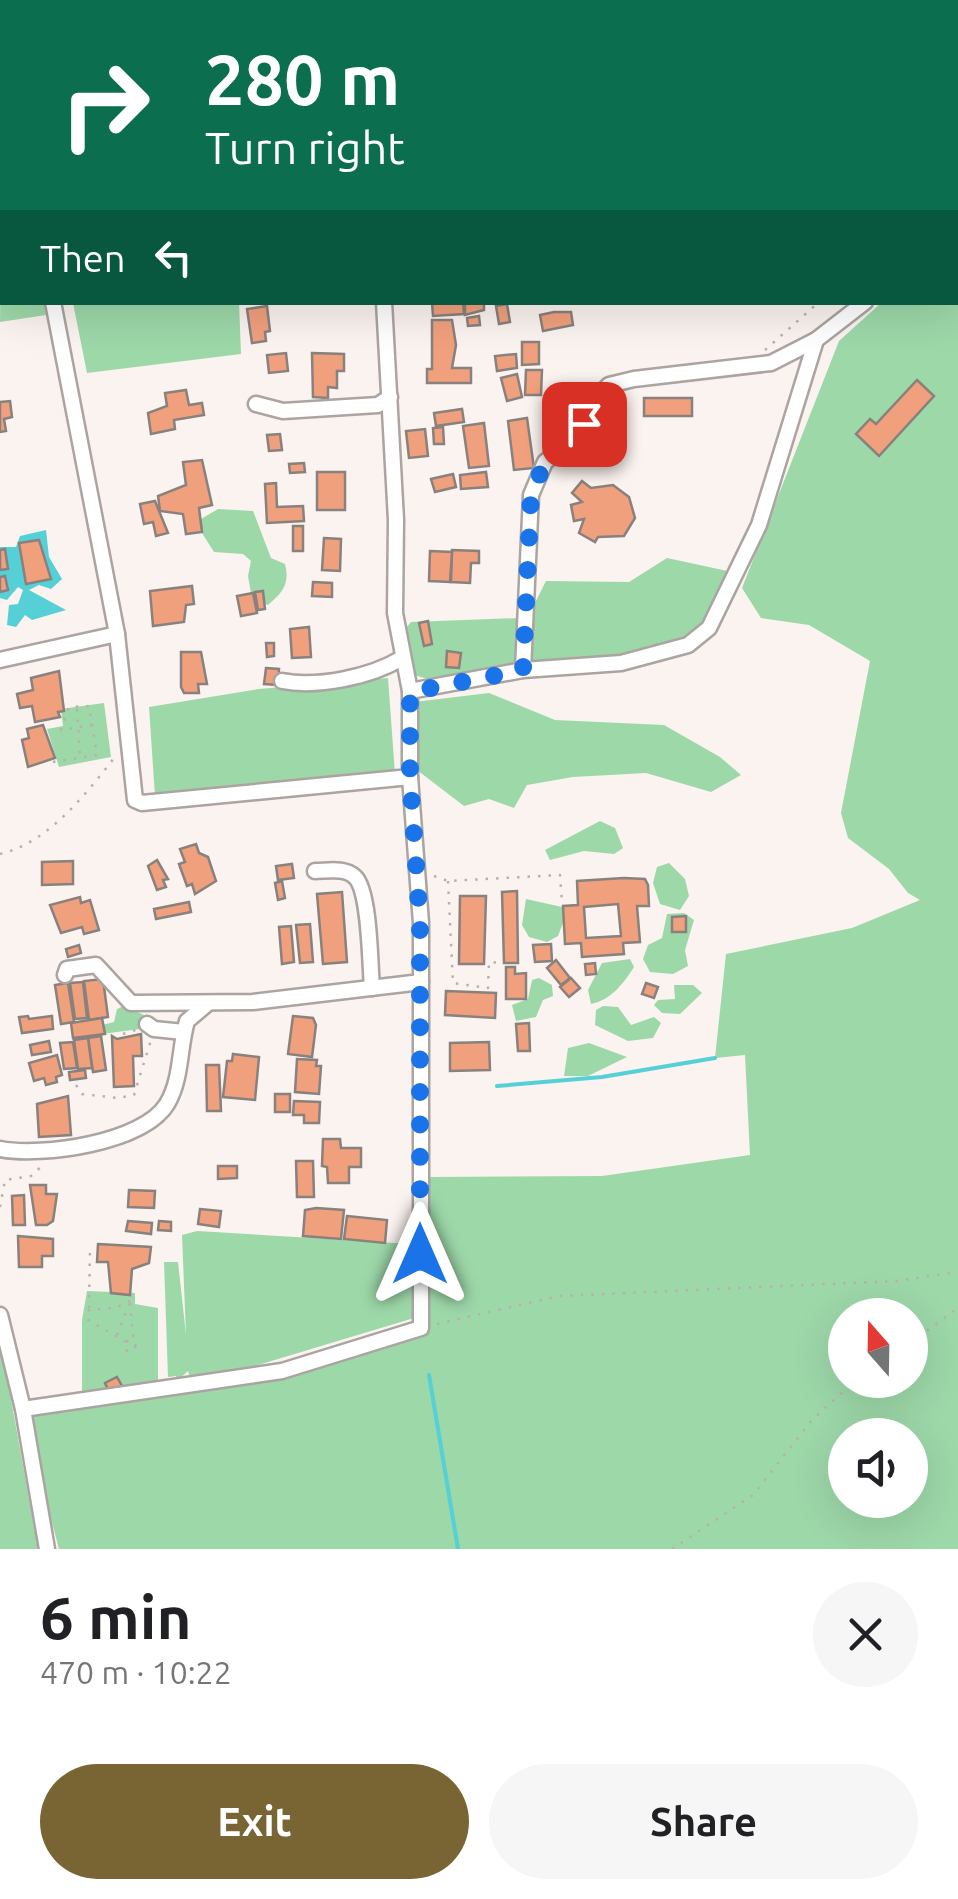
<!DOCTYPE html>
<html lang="en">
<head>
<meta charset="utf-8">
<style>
  :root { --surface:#fff; --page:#f6f6f6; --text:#202124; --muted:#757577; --accent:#796534 }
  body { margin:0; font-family:Ubuntu,sans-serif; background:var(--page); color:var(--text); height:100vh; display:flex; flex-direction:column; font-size:38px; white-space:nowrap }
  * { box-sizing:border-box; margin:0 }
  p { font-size:32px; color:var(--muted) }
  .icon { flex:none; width:55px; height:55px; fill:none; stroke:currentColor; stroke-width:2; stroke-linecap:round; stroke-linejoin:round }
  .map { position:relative; height:1549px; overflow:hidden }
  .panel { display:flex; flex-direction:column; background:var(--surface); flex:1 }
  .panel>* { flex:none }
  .banner { position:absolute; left:0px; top:0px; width:960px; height:305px; box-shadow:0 10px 40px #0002; background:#0b6e4f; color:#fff; overflow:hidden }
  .needle { width:65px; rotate:340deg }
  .buttons { position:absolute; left:828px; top:1298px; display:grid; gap:20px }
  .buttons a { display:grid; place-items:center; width:100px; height:100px; border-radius:50%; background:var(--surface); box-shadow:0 10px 40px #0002; font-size:50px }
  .pin { position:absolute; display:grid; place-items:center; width:85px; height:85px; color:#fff; margin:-42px; border-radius:20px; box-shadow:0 5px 15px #0006 }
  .me { position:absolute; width:110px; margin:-55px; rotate:0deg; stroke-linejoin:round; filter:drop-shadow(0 0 8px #0008) }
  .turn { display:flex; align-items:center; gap:35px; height:210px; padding:0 40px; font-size:45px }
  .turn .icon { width:130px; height:130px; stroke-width:2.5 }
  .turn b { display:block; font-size:70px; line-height:85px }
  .then { display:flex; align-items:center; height:95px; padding:0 40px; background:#0003; gap:20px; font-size:38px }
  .round { display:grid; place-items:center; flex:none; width:105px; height:105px; border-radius:52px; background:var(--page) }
  .head { display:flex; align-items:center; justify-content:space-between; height:170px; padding:0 40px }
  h1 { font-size:60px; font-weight:700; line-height:75px }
  .primary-button { display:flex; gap:20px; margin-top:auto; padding:20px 40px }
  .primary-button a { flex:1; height:115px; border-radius:60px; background:var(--accent); color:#fff; font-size:40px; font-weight:700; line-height:115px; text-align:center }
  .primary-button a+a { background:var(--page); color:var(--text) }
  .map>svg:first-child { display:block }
</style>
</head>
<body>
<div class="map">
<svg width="958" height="1549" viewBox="0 0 958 1549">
  <rect width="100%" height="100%" fill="#fbf3ef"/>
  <polygon fill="#f5e5df" points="738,0 958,0 958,121 958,2 734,2"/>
  <g fill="#9dd8a9" fill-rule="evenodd">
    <polygon points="2,178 2,302 45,303 46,315 0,322"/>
    <path d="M958 261V1549H59L24 1417 259 1381 428 1330 430 1177 602 1176 750 1155 745 1055 715 1058 726 954 852 928 920 900 908 893 889 869 848 838 841 813 870 661 809 625 761 618 742 588 839 341 881 303 958 302ZM845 1315H910V1380H845ZM845 1435H910V1500H845Z"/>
    <polygon points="73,303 239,303 241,354 87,373"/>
    <path d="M218 509 253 511 271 558 285 564C290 584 283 592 268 605L252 599 248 576 251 561 243 554 214 552 202 533 201 519Z"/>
    <path d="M667 558 732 572C720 594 709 622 688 636 647 663 489 674 434 681L411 674 407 627 411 622 519 618 533 607 546 581 629 582Z"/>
    <polygon points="388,678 395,774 155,796 149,707 259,689"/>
    <polygon points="489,693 555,720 664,725 720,757 741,775 711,792 646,773 573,777 527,785 514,808 489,799 464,806 417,770 414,702"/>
    <polygon points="104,703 111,757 59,767 47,729 63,726 61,709"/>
    <polygon points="600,821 615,828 623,848 614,854 584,851 550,860 545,850"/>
    <polygon points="669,863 685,879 689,896 680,910 660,904 653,883 657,867"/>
    <polygon points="526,899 562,907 564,920 558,936 547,942 529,937 522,925"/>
    <polygon points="684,913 694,920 685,950 688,966 673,974 650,972 643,959 648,945 662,938 667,914"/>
    <path d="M630 959 634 967C623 984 611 1000 591 1004L588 990 602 963Z"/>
    <polygon points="539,978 552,985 553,996 543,1000 536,1017 516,1021 512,1005 528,999 532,980"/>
    <polygon points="674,985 693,985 702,993 680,1014 662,1013 654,1005 658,1000 675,999"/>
    <polygon points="124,1006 144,1015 140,1029 79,1037 75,1032 114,1022 117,1009"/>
    <polygon points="603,1006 618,1007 631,1025 654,1017 661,1023 653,1038 628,1041 595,1025 596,1010"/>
    <polygon points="589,1043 627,1057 588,1076 564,1076 568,1048"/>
    <polygon points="197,1231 411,1244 414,1318 218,1377 191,1380 188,1371 177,1381 176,1376 168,1377 164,1262 178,1262 186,1335 182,1235"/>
    <polygon points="87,1291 135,1293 135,1304 158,1308 158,1383 82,1398 82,1320"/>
    <polygon points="0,1338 38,1549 0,1549"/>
  </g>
  <polygon fill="#55d0d7" points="46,530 49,557 62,579 51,589 39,585 29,590 66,610 32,620 25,615 16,627 7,625 9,605 18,604 23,590 18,587 7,600 0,598 0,547 16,547 20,536"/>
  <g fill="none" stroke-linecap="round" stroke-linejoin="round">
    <g stroke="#55d0d7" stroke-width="4">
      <polyline points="497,1086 602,1077 715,1058"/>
      <polyline points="429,1375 458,1549"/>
    </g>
  </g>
  <g fill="#f1a07d" stroke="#88817d" stroke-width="2.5" fill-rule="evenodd">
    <polygon points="463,302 464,314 433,316 432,303"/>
    <polygon points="465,302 484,302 484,310 465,315"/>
    <polygon points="507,304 510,322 499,324 496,306"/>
    <polygon points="267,306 270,331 265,332 266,341 252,343 247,309"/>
    <polygon points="554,312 571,312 573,325 543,331 540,315"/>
    <polygon points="479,316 480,325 468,326 467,318"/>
    <polygon points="432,320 452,320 456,345 452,368 471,368 471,383 427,383 427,369 432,369"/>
    <polygon points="522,342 539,342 539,364 522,365"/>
    <polygon points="286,353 288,371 269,373 267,355"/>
    <polygon points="312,353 344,354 344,371 337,371 337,388 328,387 328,398 313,397"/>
    <polygon points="516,354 517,368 497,371 495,356"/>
    <polygon points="526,370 542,370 541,395 525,395"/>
    <polygon points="517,374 522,397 507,401 501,378"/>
    <polygon points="917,380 934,396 879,456 856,434 870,419 876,424"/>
    <polygon points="186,390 189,405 202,403 204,415 174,420 175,429 151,434 148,413 167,406 165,393"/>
    <rect x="644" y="398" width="48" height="18"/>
    <polygon points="10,401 12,417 4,419 6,431 0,432 0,402"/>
    <polygon points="462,409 464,422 436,426 434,413"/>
    <polygon points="527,418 534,468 514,470 508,421"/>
    <polygon points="484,423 489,466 469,468 463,426"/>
    <polygon points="443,427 444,444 434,444 433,428"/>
    <polygon points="425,429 428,456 409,458 406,431"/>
    <polygon points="280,434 282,450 269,451 267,435"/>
    <polygon points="202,460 212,505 199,508 202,532 186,534 183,514 160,511 158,496 186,485 183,462"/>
    <polygon points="304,463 305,472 290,473 289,464"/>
    <rect x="317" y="472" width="28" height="38"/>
    <polygon points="486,472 488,487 461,489 460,475"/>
    <polygon points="453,474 456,487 435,492 431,479"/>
    <polygon points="582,481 591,488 613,485 629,497 635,518 624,536 598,537 595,542 579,533 584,519 574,521 571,505 582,502 572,493"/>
    <polygon points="276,483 277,507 303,506 304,521 267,523 265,484"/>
    <polygon points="155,501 168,533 156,536 153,522 144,524 140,504"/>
    <rect x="293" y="526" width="10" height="25"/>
    <polygon points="324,538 341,539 340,571 322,570"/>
    <polygon points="39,540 51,579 26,584 19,543"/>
    <polygon points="5,549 8,569 0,570 0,550"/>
    <polygon points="452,550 479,551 479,563 471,563 470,583 451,582"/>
    <polygon points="430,551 452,552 450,582 429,581"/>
    <polygon points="5,576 8,590 0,592 0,577"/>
    <polygon points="313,582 332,583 332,597 312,596"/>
    <polygon points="192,586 194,604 186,605 184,622 153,626 150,591"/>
    <polygon points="263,591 265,609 258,610 255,592"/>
    <polygon points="253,593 257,613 241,616 237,596"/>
    <polygon points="428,621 432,644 424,646 419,623"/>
    <polygon points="309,627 311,657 292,658 290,629"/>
    <polygon points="266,643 274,643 274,656 267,657"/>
    <polygon points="447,651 461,653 459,668 446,667"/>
    <polygon points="181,652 201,652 207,684 198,684 199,693 184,693 181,687"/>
    <polygon points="266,668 279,669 278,685 264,684"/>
    <polygon points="59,671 64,711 58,712 60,717 35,722 32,706 20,708 17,694 33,690 31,678"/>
    <polygon points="43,725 55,758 28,767 22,740 29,738 27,729"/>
    <polygon points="196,844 199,853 208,857 216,881 195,894 192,884 187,886 179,864 185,862 180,849"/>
    <polygon points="157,860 168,879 163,880 166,887 157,890 148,866"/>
    <polygon points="73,861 73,884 42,885 42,862"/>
    <polygon points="292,864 294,878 278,880 276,866"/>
    <path d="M624 878 645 879 648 885 649 906H637L640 942 623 943 624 954 582 957 581 943 565 944 563 906 578 905 577 881ZM618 904 621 936 586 938 584 907Z"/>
    <polygon points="282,881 285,898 278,900 275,883"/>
    <polygon points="517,891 518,963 504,963 502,892"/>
    <polygon points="342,892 347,962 323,964 317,894"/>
    <polygon points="460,896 486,896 484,964 459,964"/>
    <polygon points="80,897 81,903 90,900 99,930 84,934 82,927 61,933 50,905"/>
    <polygon points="189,902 191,912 156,919 154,909"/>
    <polygon points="686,916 686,932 672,932 672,917"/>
    <polygon points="310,924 313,962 300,963 296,925"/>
    <polygon points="291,926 294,962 282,964 279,927"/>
    <polygon points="551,944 552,961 535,962 533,945"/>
    <polygon points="79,945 81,953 68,957 66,949"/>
    <polygon points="556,960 570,978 561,985 547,968"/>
    <polygon points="595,963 596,974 586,975 585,964"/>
    <polygon points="506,967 515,967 515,974 526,973 526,999 506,999"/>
    <polygon points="571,978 580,988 569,997 560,987"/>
    <polygon points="103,979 108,1017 89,1020 84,981"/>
    <polygon points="83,982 87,1018 75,1019 70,983"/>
    <polygon points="68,983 74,1022 61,1024 55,985"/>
    <polygon points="646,983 658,987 654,998 642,994"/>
    <polygon points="446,991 496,993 495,1018 445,1015"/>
    <polygon points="28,1016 29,1019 52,1016 53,1029 22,1033 19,1017"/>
    <polygon points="293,1016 313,1018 316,1025 312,1057 288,1054"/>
    <polygon points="102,1018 105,1034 73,1038 71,1023"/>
    <polygon points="529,1023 530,1051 518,1051 516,1024"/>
    <polygon points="141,1034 142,1056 133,1056 134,1086 114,1087 112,1036 117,1039"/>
    <polygon points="101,1036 106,1070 93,1072 88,1038"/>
    <polygon points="88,1038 92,1068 78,1069 74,1040"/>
    <polygon points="49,1041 51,1052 32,1055 30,1045"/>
    <polygon points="73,1042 77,1068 64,1069 60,1043"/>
    <polygon points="489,1042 490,1070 450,1071 450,1043"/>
    <polygon points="233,1054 259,1057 255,1100 223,1097 227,1061 232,1061"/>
    <polygon points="57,1055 62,1075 56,1077 57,1082 46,1085 44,1078 34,1081 29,1063"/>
    <polygon points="297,1059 317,1060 316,1066 321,1066 319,1094 295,1092"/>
    <polygon points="206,1065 219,1065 221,1111 207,1111"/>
    <polygon points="85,1070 86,1078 70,1080 69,1072"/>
    <rect x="275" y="1094" width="15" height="18"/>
    <polygon points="68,1096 71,1135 39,1137 37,1104"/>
    <polygon points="294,1101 320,1102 319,1123 304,1123 304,1115 293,1115"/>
    <polygon points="323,1139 340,1139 341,1148 361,1148 361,1167 349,1167 349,1183 328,1183 327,1167 322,1166"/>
    <polygon points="296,1161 313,1161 314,1197 297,1197"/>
    <polygon points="218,1166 237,1166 237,1178 218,1179"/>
    <polygon points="30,1185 46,1185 46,1194 57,1194 53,1221 47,1225 36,1225"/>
    <polygon points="129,1190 155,1191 154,1208 128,1207"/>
    <polygon points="24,1195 25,1225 13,1225 12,1196"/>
    <polygon points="316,1208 344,1210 341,1239 303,1236 305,1210"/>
    <polygon points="200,1209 221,1211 219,1227 198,1224"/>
    <polygon points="347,1216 387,1220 385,1243 344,1239"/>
    <polygon points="128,1221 152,1223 151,1234 126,1231"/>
    <polygon points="159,1221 171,1222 171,1231 158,1230"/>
    <polygon points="18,1236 53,1239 53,1256 42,1256 42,1267 19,1267"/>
    <polygon points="98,1244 151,1247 149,1263 132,1269 130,1295 111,1293 108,1262 97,1262"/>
    <polygon points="117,1377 122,1386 109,1392 105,1383"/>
  </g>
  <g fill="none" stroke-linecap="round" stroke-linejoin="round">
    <defs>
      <g id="minor">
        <polyline points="102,2 108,0"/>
        <polyline points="383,2 384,0"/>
        <polyline points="0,29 2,40"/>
        <polyline points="958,213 958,212"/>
        <polyline points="53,302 117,634 135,800 142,803 410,777"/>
        <polyline points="256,404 283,411 378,405 390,397"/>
        <polyline points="0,660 117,634"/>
        <polyline points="523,670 531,495 545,462 570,442 596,398 609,385 634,379 771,363 816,340"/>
        <path d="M282 681C317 688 371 677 402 658"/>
        <polyline points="410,691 523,670 621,663 688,645 709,628 759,525 816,340 865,302"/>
        <path d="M315 871C327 871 345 867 355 877 370 891 370 966 372 988"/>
        <polyline points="65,975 67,969 96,965 131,1003 253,1002 421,982"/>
        <polyline points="147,1024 154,1029 184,1032"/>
        <path d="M0 1149C42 1157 143 1143 167 1104 182 1079 179 1048 187 1021L206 1005"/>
        <polyline points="0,1315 23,1409 47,1549"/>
        <polyline points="23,1409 282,1371 421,1328 421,923 410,777 410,691 395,613 396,520 384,302"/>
      </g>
    </defs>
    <use href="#minor" stroke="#aba4a1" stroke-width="19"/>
    <g stroke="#b7b1ae" stroke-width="2.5" stroke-dasharray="2.5 8" stroke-linecap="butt">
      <polyline points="572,2 572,0"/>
      <polyline points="765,350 819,302"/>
      <polyline points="77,709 80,756"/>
      <polyline points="53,762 97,755 89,706 69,707 61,730 92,725"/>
      <path d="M0 854C49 842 84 796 115 757"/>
      <polyline points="434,876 448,881 560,875 562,902"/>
      <polyline points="448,881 453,983 488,988 489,962 501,963"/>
      <polyline points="123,1034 136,1030"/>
      <polyline points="76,1085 82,1094 118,1098 134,1095 151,1040"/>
      <polyline points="0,1207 5,1180 31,1176 44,1164"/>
      <polyline points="130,1303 134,1343"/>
      <polyline points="89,1308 90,1248"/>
      <polyline points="437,1324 559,1296 896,1281 958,1272"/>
      <polyline points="117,1335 129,1305"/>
      <circle cx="130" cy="1346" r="5.5"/>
      <polyline points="126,1342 88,1320 89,1310 115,1308 130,1301"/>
      <polyline points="910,1343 958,1308"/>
      <polyline points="672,1549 753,1495 812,1420 856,1380"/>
    </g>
    <use href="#minor" stroke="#fff" stroke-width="14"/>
  </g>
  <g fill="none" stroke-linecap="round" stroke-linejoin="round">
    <polyline stroke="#1a73e8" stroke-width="18" stroke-dasharray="0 32.4" points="420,1254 420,923 410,776 410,692 523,670 531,495 545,462 584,424"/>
  </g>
</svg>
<div class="buttons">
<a><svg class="needle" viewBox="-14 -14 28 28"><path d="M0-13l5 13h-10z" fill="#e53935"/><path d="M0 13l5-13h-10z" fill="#757577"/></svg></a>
<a><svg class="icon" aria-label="sound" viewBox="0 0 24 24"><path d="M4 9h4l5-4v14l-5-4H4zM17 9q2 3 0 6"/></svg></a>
</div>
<div class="pin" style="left:584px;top:424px;background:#d93025"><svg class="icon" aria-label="arrive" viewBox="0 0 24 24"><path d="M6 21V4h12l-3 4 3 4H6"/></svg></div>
<svg class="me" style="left:420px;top:1254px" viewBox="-20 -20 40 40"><path d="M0-17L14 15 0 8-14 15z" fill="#1a73e8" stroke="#fff" stroke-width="4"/></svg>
<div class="banner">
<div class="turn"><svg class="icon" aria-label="right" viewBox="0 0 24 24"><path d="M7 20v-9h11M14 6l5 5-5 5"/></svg><div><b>280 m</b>Turn right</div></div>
<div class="then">Then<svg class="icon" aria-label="left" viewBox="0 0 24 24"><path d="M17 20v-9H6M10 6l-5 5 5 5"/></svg></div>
</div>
</div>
<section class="panel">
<div class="head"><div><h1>6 min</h1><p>470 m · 10:22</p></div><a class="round"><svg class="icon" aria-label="close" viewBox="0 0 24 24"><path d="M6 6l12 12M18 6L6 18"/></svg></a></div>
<div class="primary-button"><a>Exit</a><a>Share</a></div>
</section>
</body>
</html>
